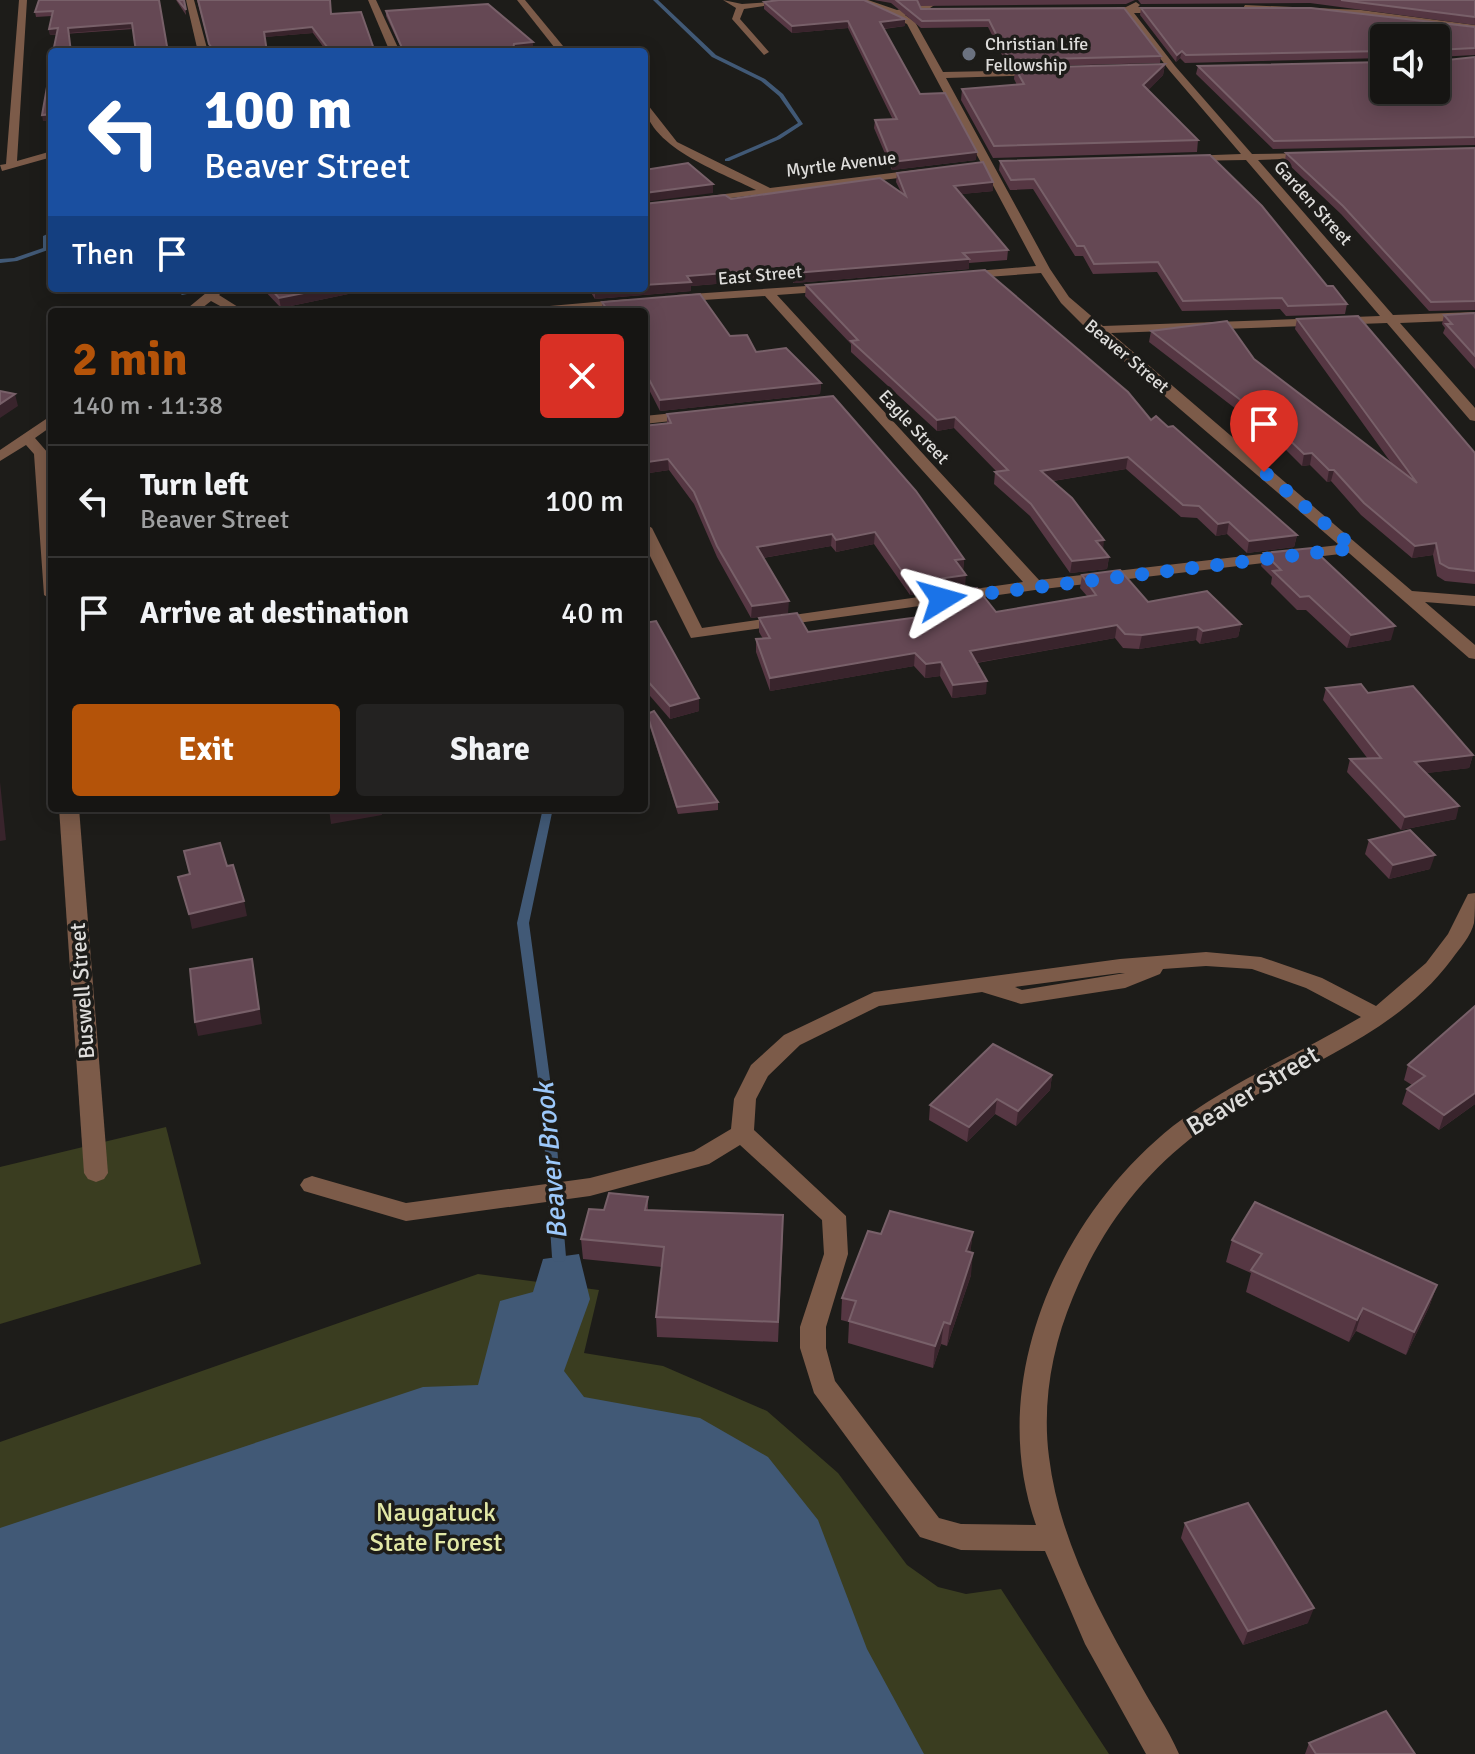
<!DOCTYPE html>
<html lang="en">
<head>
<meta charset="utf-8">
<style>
  :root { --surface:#161513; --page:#232221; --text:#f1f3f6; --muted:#9e9fa0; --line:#353433; --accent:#b45309 }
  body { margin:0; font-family:Signika,sans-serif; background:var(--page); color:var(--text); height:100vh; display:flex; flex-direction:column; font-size:30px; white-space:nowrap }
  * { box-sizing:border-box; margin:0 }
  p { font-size:26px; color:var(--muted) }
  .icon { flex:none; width:44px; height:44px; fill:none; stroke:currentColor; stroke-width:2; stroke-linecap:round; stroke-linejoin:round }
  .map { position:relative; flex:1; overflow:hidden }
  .panel { position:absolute; left:48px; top:308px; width:600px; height:504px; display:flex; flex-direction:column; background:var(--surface); border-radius:8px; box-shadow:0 4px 20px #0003,0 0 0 2px var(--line) }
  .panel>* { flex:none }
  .banner { position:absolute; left:48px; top:48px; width:600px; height:244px; border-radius:8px; box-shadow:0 4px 20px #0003,0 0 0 2px var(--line); background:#1a4fa0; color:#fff; overflow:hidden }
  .buttons { position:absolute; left:1370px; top:24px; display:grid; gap:16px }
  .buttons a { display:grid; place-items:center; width:80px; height:80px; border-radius:8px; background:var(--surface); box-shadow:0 4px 20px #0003,0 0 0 2px var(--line); font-size:40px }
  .pin { position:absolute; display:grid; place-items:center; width:68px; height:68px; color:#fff; margin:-82px -34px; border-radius:50% 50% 50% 0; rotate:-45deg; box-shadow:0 0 8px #0007 }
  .pin .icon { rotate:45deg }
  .me { position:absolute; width:88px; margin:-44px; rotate:82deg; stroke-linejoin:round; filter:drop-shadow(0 0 6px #0008) }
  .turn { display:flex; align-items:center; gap:28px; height:168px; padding:0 24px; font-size:36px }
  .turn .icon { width:104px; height:104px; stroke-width:2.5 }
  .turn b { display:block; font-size:56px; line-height:68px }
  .then { display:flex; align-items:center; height:76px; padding:0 24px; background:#0003; gap:16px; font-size:30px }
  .round { display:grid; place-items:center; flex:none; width:84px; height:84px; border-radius:8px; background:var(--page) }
  .overview { display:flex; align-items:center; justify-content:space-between; height:136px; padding:0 24px }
  h1 { font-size:48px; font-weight:700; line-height:60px; color:var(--accent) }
  .primary-button { display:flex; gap:16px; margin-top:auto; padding:16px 24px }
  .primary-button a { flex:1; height:92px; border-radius:8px; background:var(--accent); color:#fff; font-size:32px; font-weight:700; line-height:92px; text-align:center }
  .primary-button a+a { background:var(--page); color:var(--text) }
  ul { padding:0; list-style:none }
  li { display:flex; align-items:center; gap:24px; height:112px; padding:0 24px; border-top:2px solid var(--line) }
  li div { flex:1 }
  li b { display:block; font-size:30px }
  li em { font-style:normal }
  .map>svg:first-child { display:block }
</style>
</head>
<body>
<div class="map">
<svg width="1475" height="1754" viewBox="0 0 1475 1754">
  <rect width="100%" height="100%" fill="#1d1c19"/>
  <g fill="#3a3d20">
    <polygon points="166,1127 201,1264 0,1324 0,1167"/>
    <polygon points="478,1274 599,1290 584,1353 663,1366 767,1411 838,1473 907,1565 938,1587 966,1594 1001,1589 1109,1754 0,1754 0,1442"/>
  </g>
  <polygon fill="#415976" points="579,1254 590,1299 564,1371 584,1397 700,1418 768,1457 818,1520 867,1649 924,1754 0,1754 0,1528 423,1387 478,1385 500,1301 533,1292 543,1259"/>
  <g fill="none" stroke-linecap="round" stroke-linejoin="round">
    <g fill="#415976" fill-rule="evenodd">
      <polygon points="653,0 658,0 716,55 765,79 783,94 803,124 780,139 729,161 725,161 725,159 776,137 798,123 779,96 761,81 712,57"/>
      <polygon points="52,232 52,236 49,237 48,250 17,261 0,263 0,259 14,258 43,248 43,236"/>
      <polygon points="174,288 181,288 187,294 182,295"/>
      <polygon points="543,808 553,808 529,923 554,1109 566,1257 564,1261 559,1262 554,1261 552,1257 542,1109 517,923"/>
    </g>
    <g fill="#7c5b49" fill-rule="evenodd">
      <polygon points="19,0 27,0 17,161 52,151 52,157 2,171 0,165 6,164"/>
      <polygon points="186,0 194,0 208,52 198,52"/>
      <polygon points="368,0 376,0 400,52 390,52"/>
      <polygon points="517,0 525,0 568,52 558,52"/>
      <polygon points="723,0 742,4 804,0 744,9 740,19 769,52 764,55 732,19 736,8"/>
      <polygon points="856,0 868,0 897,10 942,0 924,12 905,15 915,22 943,72 1043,70 1040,75 946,78 1050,269 1069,297 1103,326 1380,316 1246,160 1183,161 1183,157 1187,156 1241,154 1169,70 1126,13 1097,10 1126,7 1136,2 1140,5 1138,7 1168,8 1165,13 1134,13 1175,66 1252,154 1315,153 1316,155 1311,158 1258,160 1393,315 1475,312 1475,320 1400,323 1475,408 1475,421 1470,420 1387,323 1111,333 1412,591 1475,596 1475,606 1425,602 1475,645 1475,659 1469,658 1349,553 1035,590 691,638 644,544 644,523 652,528 702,628 1023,582 765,296 673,302 671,299 677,295 836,284 836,290 832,291 777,295 1039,580 1339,545 1091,333 1061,303 1041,273 960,279 960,273 964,272 1036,266 907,24"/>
      <polygon points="1245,5 1361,10 1475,25 1475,31 1361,16 1242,10"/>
      <path d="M644 100 677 142 770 188 924 169 929 172 924 175 698 202 696 200 702 197 756 190C721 172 644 146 644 100Z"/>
      <polygon points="212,288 226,288 219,295 246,312 231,312 211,301 197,312 183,312"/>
      <polygon points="629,299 633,300 633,306 570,312 521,312 527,308"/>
      <polygon points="694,411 701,415 699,418 644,424 644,416"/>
      <polygon points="52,415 52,426 35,438 48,453 52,498 52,600 44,595 34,454 26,445 0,461 0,450"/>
      <polygon points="59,808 79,808 108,1173 104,1179 96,1182 88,1179 84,1173"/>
      <path d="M1475 893C1475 902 1475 914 1474 923 1471 936 1460 948 1452 959 1387 1047 1272 1072 1190 1139 1137 1181 1099 1234 1073 1297 1052 1347 1042 1403 1049 1457 1059 1538 1098 1610 1138 1680 1151 1705 1168 1728 1179 1754H1146L1085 1644 1045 1551 961 1550 920 1537 814 1393 800 1348V1327L824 1254 822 1220 740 1145 709 1164 590 1196 406 1221 304 1191 300 1185 304 1179 312 1176 406 1203 590 1178 694 1151 731 1129 734 1099 751 1065 784 1035 874 992 1120 959 1206 952 1261 957 1322 978 1376 1006 1426 963 1448 934 1468 894ZM1206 966 1252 969 1306 988 1361 1017C1299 1054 1230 1082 1173 1126 1059 1217 985 1381 1036 1525L961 1524 939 1518 835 1381 826 1348V1327L848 1254 846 1216 754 1130 756 1099 768 1076 800 1045 879 1006 982 992 1021 1004 1125 988 1160 974 1163 969ZM1125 973 1022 990 1015 987 1120 973Z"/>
    </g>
  </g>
  <g fill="#563743">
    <polygon points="39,0 133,29 50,35 49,29 52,16 36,17 35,12"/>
    <polygon points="176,0 184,0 186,15"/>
    <polygon points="197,0 331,14 375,52 327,52 313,33 264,37 267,52 212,52 210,49"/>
    <polygon points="874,0 1135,0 1126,4 920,6 921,9 1124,8 1161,56 1160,63 1008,67 988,27 921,28 891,3"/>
    <polygon points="1138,0 1475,0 1475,25 1310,3 1141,4"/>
    <polygon points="764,2 905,19 905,26 884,29 920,94 976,160 892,170 874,128 875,120 893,120 848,28 792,33 764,9"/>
    <polygon points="1141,8 1475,27 1475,55 1437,57 1438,61 1475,57 1475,145 1273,149 1196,74 1198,66 1436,90 1384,38 1384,58 1185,63 1180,58 1176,62 1140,15"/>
    <polygon points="386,11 533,42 533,46 514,50 546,52 403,52 386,16"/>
    <polygon points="1165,64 1163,75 1148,90 1198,140 1197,152 993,158 961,100 962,89 1017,85 1014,79 1015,68"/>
    <polygon points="1475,148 1475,310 1429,311 1341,214 1285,161 1286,153"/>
    <polygon points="1000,161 1327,286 1347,304 1345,314 1286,316 1280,309 1182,311 1157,272 1093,274 1083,256 1075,256 1033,189 1010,190 999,170"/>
    <polygon points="897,173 993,191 961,194 1008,250 1007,260 969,263 969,269 794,283 788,278 691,286 691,291 595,299 588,288 644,288 731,199 901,192 896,182"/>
    <polygon points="806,285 1151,420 1297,535 1294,547 1247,553 1227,534 1216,536 1197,518 1181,517 1126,469 1053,481 1109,557 1107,569 1070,573 1030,516 994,484 995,472 997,472 954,428 937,431 851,352 851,344 805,296"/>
    <polygon points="262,288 377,288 281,308"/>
    <polygon points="700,294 730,336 747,335 756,352 786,348 821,383 820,394 660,411 644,380 644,312 603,312 602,302"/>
    <polygon points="1475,313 1475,369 1443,333 1445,328 1442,324 1444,315"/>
    <polygon points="1297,319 1475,453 1475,584 1445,581 1437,576 1433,555 1412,558 1361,515 1331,481 1327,482 1310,465 1302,466 1275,439 1149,342 1151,331 1254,359 1392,464 1295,329"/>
    <polygon points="667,414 964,559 963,571 965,587 910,595 874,544 836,552 831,546 763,558 788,613 751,618 717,557 694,504 669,470 649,473 644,465 644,426 667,423"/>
    <polygon points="1264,553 1391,640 1347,648 1306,610 1297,610 1271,584 1272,577 1261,566"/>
    <polygon points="1082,575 1148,602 1241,624 1238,637 1200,644 1196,640 1139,649 1123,648 1115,638 977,663 986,694 952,698 940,676 925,678 914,666 770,691 756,652 756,639 763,639 759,632 759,618 808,632 924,617 919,609 920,596 996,612 1087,596 1080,588"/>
    <polygon points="644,623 699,698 699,711 670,719 644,689"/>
    <polygon points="1326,688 1368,693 1473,755 1469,768 1426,773 1456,819 1401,830 1347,772 1350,759 1368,759 1323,700"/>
    <polygon points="647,714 718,802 718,810 678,814 648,721"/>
    <polygon points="1369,840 1430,869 1389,879 1365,854"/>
    <polygon points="1408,1065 1475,1104 1439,1130 1402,1104 1407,1089 1412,1085 1404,1080"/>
    <polygon points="1052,1075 1050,1090 1016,1126 995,1114 967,1142 929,1120 930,1105"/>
    <polygon points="648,1197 648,1210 783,1235 778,1342 657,1337 656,1317 662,1267 583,1259 581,1239 604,1210"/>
    <polygon points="973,1232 970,1252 971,1275 947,1346 941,1344 933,1368 848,1343 849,1322 841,1320 842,1298 881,1234"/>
    <polygon points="1232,1240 1437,1285 1429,1307 1406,1355 1356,1331 1349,1342 1246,1292 1251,1273 1226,1262"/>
    <polygon points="1185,1523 1308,1623 1243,1645 1181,1538"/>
    <polygon points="1309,1743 1415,1754 1305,1754"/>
  </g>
  <g fill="#39242c">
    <polygon points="905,19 905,26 880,29 880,22"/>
    <polygon points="848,21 848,28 792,33 792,26"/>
    <polygon points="132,23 133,28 69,33 68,28"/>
    <polygon points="312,27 313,33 264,37 264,32"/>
    <polygon points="58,28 59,34 50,35 49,29"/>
    <polygon points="533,42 533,46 515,49 513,52 514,44"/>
    <polygon points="1182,51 1180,58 1176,62 1177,55"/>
    <polygon points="1165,64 1163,75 1142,97 1143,85"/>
    <polygon points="52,114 52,121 43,121 42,115"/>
    <polygon points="977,152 976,160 892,170 892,162"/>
    <polygon points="993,182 993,191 953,195 954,186"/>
    <polygon points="713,184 713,193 644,202 644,193"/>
    <polygon points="969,259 969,269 794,283 794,273"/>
    <polygon points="789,268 788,278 691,286 691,291 595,299 595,289 644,288 644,285 687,276"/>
    <polygon points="329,288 377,288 281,308 279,298"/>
    <polygon points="821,383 820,394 660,411 660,400"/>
    <polygon points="15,394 18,406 0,418 0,404"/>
    <polygon points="955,417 954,428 937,431 937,420"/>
    <polygon points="1312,453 1310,465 1302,466 1304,454"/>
    <polygon points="1128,457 1126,469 1040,483 1041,471"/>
    <polygon points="668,459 669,470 649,473 648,462"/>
    <polygon points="1329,470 1334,470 1331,481 1327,482"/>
    <polygon points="1229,522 1227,534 1216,536 1218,524"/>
    <polygon points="875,532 874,544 836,552 836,540"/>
    <polygon points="832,534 831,546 756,559 757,547"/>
    <polygon points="1297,535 1294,547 1247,553 1249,541"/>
    <polygon points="1104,540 1103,552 1096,541"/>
    <polygon points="1436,543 1433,555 1412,558 1415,546"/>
    <polygon points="1109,557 1107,569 1070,573 1072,561"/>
    <polygon points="964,559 963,571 955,560"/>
    <polygon points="966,575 965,587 910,595 910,583"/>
    <polygon points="789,601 788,613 751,618 752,606"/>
    <polygon points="1241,624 1238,637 1200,644 1203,631"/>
    <polygon points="1117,625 1115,638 969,664 970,651"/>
    <polygon points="1395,626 1391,640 1347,648 1351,635"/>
    <polygon points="1198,627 1196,640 1139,649 1142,635"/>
    <polygon points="915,653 914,666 770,691 770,678"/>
    <polygon points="941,662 940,676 925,678 926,664"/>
    <polygon points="987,681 986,694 952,698 953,685"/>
    <polygon points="699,698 699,711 670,719 670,706"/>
    <polygon points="1473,755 1469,768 1412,775 1415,762"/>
    <polygon points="0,782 6,840 0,841"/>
    <polygon points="1459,806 1456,819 1401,830 1405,817"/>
    <polygon points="336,808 381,808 382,815 331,824 329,809"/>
    <polygon points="1435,855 1430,869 1389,879 1393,865"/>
    <polygon points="244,901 247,916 192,929 189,914"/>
    <polygon points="252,959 262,1024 198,1036 195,1022"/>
    <polygon points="1052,1075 1050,1090 1016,1126 1018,1111"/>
    <polygon points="1475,1093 1475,1104 1439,1130 1444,1115"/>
    <polygon points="997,1099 995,1114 967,1142 969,1127"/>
    <polygon points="973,1232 970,1255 966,1251"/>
    <polygon points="973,1253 971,1275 947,1346 950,1324"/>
    <polygon points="1437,1285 1429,1307 1406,1355 1414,1332"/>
    <polygon points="1363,1308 1356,1331 1349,1342 1357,1320"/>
    <polygon points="944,1322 941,1344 933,1368 935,1346"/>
    <polygon points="1314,1608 1308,1623 1243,1645 1248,1631"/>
  </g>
  <g fill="#654854" stroke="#786069" stroke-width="2">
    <polygon points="39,0 159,0 168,52 136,52 132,23 68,28 71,52 53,52 58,28 49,29 53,11 35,12"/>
    <polygon points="178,0 184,0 186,10"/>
    <polygon points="198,0 330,0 331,14 361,12 375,52 331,52 312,27 264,32 267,52 215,52 209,44"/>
    <polygon points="779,0 864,0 905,19 880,22 920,94 945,93 977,152 892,162 875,120 897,119 848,21 792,26 764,2"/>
    <polygon points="896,0 917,0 921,9 1124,8 1161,56 1009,60 989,20 922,21"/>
    <polygon points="1341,0 1475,0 1475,17"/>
    <polygon points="488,4 533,42 514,44 513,50 544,50 546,52 406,52 402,48 386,11"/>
    <polygon points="1141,8 1311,8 1475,27 1475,48 1436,50 1436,38 1384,38 1384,51 1186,55 1182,51 1177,55"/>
    <polygon points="1436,52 1438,61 1475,57 1475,137 1274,141 1198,66 1384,62 1384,90 1436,90"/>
    <polygon points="52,59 52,114 42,115"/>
    <polygon points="1165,64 1143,85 1198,140 994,146 962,89 1024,84 1015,68"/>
    <polygon points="1475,148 1475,301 1431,302 1343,206 1286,153"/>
    <polygon points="1210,155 1262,206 1327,286 1333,286 1347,304 1288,306 1282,298 1183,301 1158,262 1094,264 1084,246 1077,246 1034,179 1011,180 1000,161"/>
    <polygon points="983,162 993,182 954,186 1008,250 963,253 969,259 794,273 789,268 687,276 691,282 644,285 644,204 725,195 731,199 880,178 906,196 897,173"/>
    <polygon points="688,163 713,184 644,193 644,170"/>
    <polygon points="985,270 1128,392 1151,420 1156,416 1168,427 1173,426 1297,535 1249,541 1229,522 1218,524 1199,506 1183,505 1128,457 1041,471 1072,498 1104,540 1096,541 1109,557 1072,561 1031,504 995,472 1008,470 955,417 937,420 851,341 858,340 806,285"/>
    <polygon points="270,288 329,288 279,298"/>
    <polygon points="700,294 730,336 747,335 756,352 786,348 821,383 660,400 644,370 644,312 609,312 602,302"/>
    <polygon points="1475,313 1475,356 1446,324 1452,324 1444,315"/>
    <polygon points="1358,316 1475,453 1475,571 1449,568 1440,563 1436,543 1415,546 1364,503 1334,470 1329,470 1312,453 1304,454 1277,428 1151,331 1227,321 1254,359 1417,483 1297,319"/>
    <polygon points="0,391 15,394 0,404"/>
    <polygon points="833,396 916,491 964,559 955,560 966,575 910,583 875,532 836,540 832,534 757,547 789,601 752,606 717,546 694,492 668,459 648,462 644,454 644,426 671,423 667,414"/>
    <polygon points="1312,548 1395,626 1351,635 1309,596 1300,597 1273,571 1281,570 1264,553"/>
    <polygon points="1120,570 1148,602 1207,591 1241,624 1203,631 1198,627 1142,635 1125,634 1117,625 970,651 987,681 953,685 941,662 926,664 915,653 770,678 756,639 770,638 759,618 797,613 808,632 934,615 920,596 977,588 996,612 1096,595 1082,575"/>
    <polygon points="656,621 699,698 670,706 644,677 644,623"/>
    <polygon points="1361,684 1368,693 1413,686 1473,755 1415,762 1459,806 1405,817 1350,759 1381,758 1326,688"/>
    <polygon points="654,711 718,802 677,807 647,714"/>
    <polygon points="1410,830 1435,855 1393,865 1369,840"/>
    <polygon points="220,843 227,866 233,865 244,901 189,914 178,877 190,874 184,851"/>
    <polygon points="252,959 259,1009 195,1022 190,969"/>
    <polygon points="1475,1006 1475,1093 1444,1115 1407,1089 1425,1076 1408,1065"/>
    <polygon points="993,1044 1052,1075 1018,1111 997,1099 969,1127 930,1105"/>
    <polygon points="609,1193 648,1197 645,1210 783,1215 778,1322 656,1317 664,1247 581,1239 589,1209 604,1210"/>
    <polygon points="1255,1202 1437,1285 1414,1332 1363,1308 1357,1320 1251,1270 1262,1254 1232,1240"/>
    <polygon points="890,1211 973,1232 966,1251 973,1253 950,1324 944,1322 935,1346 849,1321 856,1301 842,1298 868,1231 881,1234"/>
    <polygon points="1248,1503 1314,1608 1248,1631 1185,1523"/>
    <polygon points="1386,1711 1415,1754 1316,1754 1309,1743"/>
  </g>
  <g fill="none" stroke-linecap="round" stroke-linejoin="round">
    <polyline stroke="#1a73e8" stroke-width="14" stroke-dasharray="0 25.2" points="942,599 1354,548 1264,472"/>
  </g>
  <circle fill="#6b7280" stroke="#1d1c19" stroke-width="3" cx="969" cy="54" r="8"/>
  <g text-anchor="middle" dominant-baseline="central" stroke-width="7" stroke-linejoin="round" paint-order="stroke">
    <g font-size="18" fill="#dedddb" stroke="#1d1c19" text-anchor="start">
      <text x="985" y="44">Christian Life<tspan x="985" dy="21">Fellowship</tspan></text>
    </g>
    <g font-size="18" fill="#dedddb" stroke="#1d1c19">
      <text transform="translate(841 164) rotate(-7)">Myrtle Avenue</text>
      <text transform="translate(1313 203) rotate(48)">Garden Street</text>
      <text transform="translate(760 275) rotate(-5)">East Street</text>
      <text transform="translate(1127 356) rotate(40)">Beaver Street</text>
      <text transform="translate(914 427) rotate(47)">Eagle Street</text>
    </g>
    <g font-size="22" fill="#dedddb" stroke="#1d1c19">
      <text transform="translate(82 991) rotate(-94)">Buswell Street</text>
    </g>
    <g font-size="26" fill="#dedddb" stroke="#1d1c19">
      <text transform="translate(1253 1091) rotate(-31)">Beaver Street</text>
    </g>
    <g font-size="26" fill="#e1e7a6" stroke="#1d1c19">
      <text x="436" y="1513">Naugatuck<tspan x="436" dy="30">State Forest</tspan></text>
    </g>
    <g font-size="28" font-style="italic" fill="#9cc8fa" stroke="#1d1c19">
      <text transform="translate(551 1161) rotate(-95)">Beaver Brook</text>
    </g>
  </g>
</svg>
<div class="buttons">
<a><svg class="icon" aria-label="sound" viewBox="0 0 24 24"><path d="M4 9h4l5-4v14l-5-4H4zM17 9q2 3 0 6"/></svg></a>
</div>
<div class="pin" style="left:1264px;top:472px;background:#d93025"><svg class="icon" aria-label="arrive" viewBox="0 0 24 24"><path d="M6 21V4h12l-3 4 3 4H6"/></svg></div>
<svg class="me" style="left:942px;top:599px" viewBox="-20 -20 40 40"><path d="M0-17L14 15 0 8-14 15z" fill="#1a73e8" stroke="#fff" stroke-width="4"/></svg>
<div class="banner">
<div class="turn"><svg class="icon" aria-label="left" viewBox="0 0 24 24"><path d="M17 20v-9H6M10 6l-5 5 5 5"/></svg><div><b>100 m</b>Beaver Street</div></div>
<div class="then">Then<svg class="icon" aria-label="arrive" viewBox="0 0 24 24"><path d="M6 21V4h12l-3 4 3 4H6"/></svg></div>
</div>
<section class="panel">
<div class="overview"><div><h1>2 min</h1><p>140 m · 11:38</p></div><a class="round" style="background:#d93025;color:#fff"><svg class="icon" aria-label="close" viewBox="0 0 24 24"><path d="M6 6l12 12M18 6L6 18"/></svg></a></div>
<ul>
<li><svg class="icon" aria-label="left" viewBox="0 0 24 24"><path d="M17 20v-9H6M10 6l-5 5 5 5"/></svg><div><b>Turn left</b><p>Beaver Street</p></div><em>100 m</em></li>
<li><svg class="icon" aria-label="arrive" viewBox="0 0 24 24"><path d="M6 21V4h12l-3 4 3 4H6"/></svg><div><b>Arrive at destination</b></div><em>40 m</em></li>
</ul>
<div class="primary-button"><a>Exit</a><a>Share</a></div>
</section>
</div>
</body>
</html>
